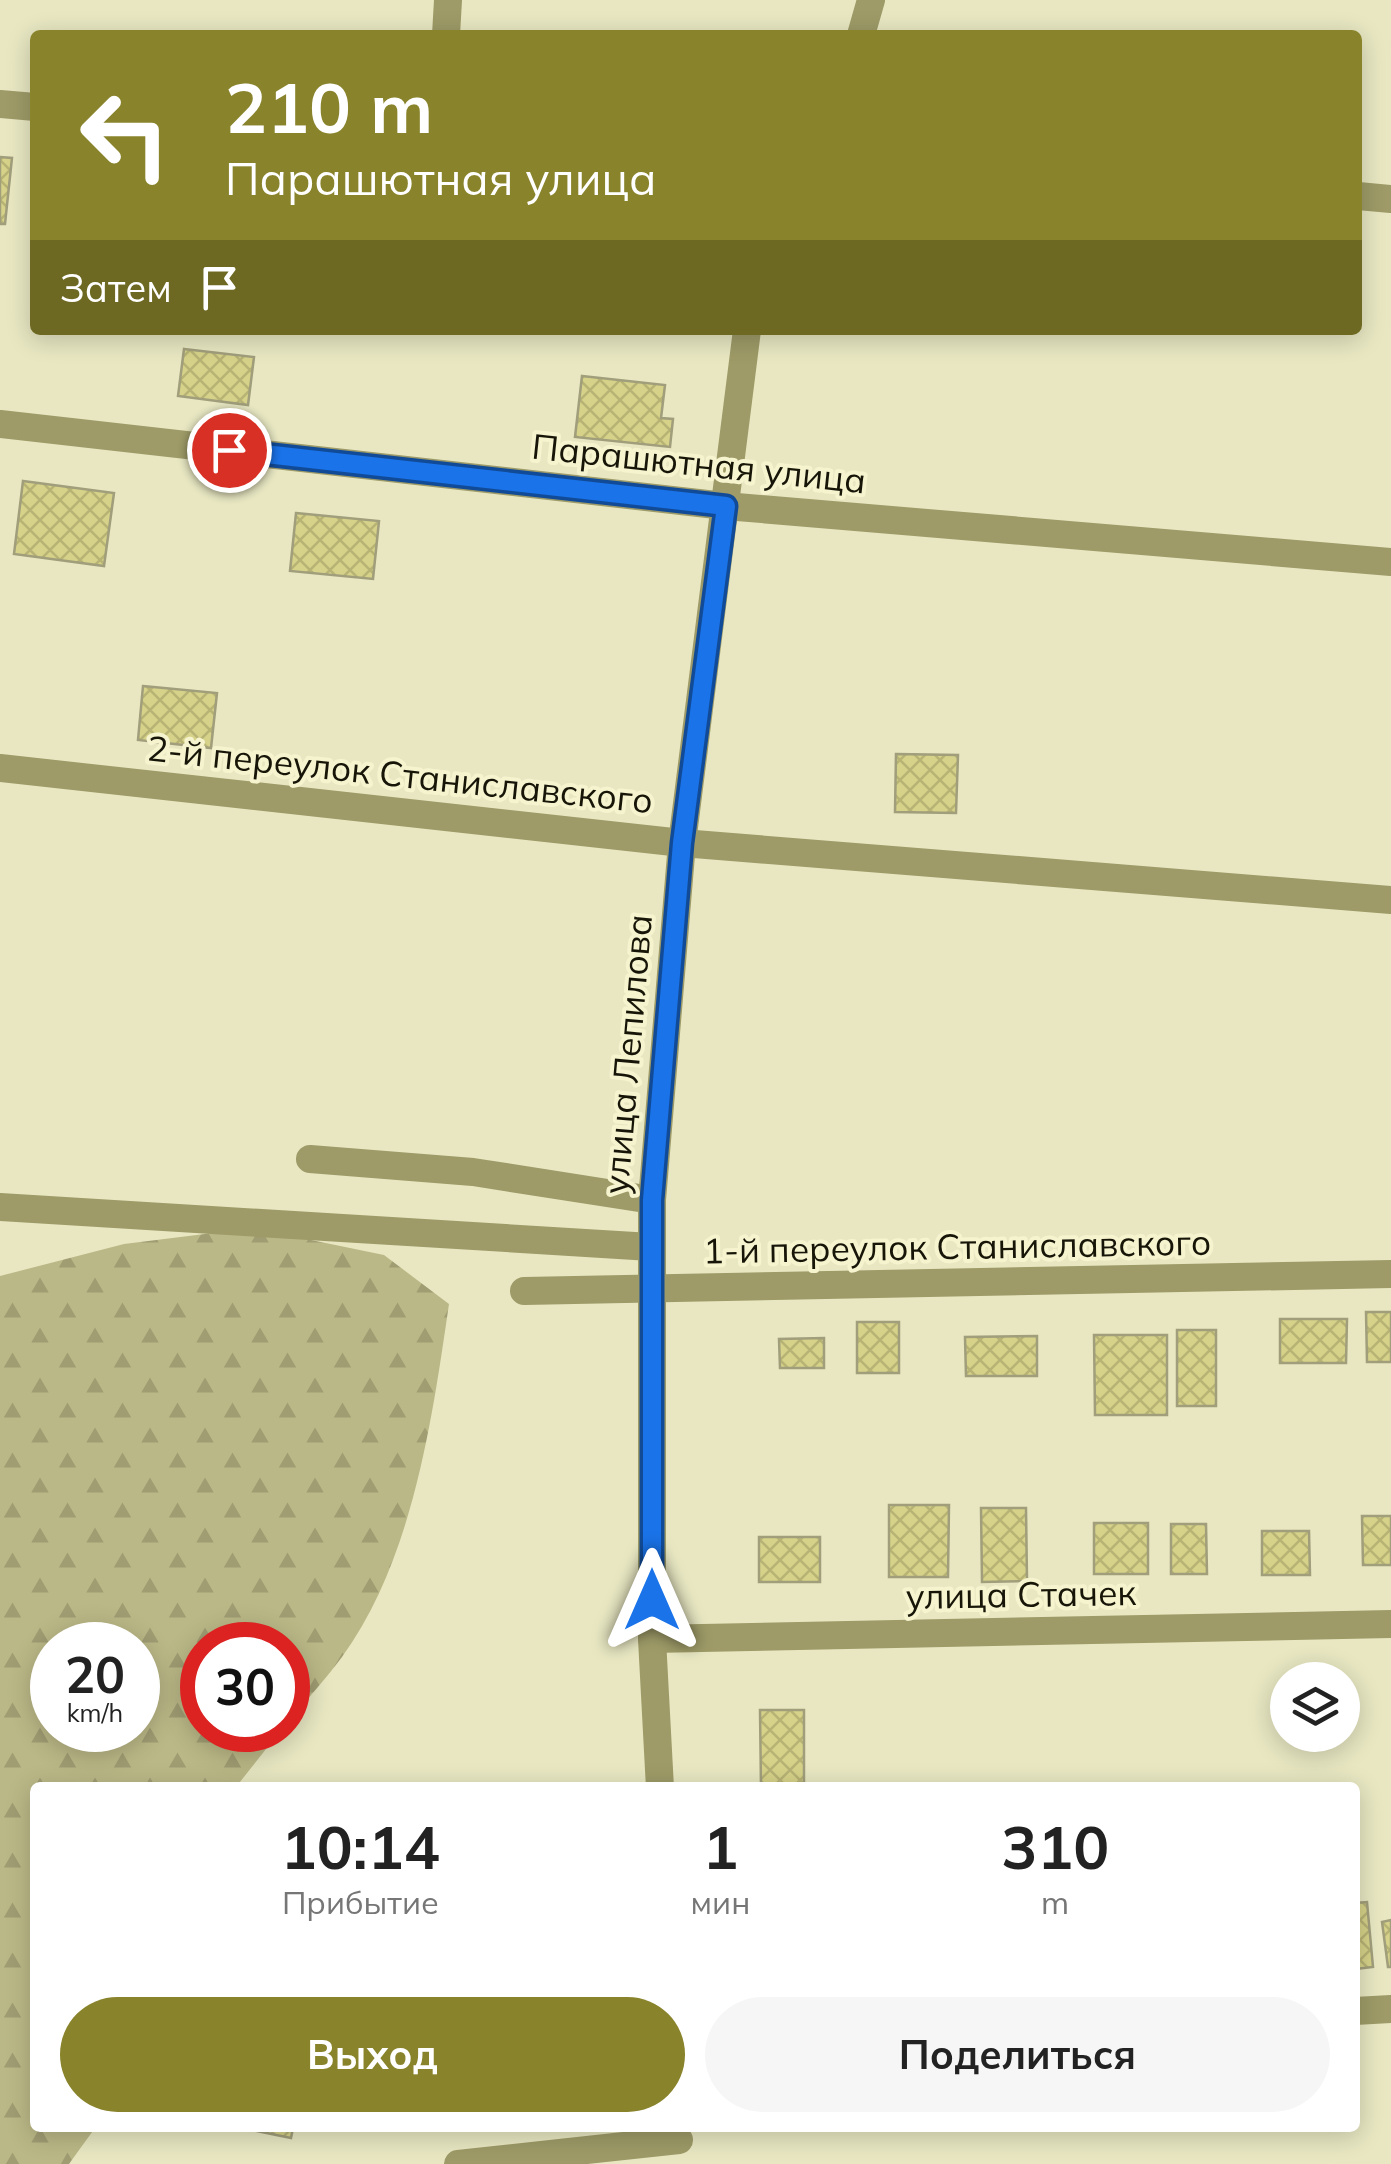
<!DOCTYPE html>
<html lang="ru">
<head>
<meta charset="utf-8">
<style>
  :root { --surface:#fff; --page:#f6f6f6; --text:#222; --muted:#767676; --accent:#89832b }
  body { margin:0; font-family:Mulish,sans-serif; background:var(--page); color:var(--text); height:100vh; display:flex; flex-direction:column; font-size:38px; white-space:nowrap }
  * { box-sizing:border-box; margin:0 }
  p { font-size:32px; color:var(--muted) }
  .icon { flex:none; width:55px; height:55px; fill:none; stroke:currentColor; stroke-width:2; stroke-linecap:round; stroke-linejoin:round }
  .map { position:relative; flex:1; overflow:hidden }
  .details { position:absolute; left:30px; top:1782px; width:1330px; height:350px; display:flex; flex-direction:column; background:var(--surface); border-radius:10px; box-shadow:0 5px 25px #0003 }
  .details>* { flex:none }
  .hud { position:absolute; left:30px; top:30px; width:1332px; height:305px; border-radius:10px; box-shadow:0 5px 25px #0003; background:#89832b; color:#fff; overflow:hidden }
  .controls { position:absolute; left:1270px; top:1662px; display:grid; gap:20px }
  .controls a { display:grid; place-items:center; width:90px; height:90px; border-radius:50%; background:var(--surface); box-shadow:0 5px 25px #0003; font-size:50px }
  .speed { position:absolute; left:30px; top:1622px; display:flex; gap:20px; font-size:50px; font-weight:700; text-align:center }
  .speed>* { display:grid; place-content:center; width:130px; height:130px; border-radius:50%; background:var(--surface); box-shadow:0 5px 25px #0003; line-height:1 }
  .speed small { font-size:25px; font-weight:400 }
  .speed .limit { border:15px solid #d22; background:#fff; color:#111 }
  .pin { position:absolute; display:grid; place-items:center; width:85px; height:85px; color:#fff; margin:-42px; border:5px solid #fff; border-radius:50%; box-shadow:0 2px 10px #0007 }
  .me { position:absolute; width:110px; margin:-55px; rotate:0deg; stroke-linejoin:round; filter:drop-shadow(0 0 8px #0008) }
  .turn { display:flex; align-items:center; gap:35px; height:210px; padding:0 30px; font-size:45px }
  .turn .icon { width:130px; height:130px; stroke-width:2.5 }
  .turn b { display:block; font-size:70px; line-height:85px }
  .then { display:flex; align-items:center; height:95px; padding:0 30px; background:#0003; gap:20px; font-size:38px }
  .eta { display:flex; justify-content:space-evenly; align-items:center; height:170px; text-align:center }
  .eta b { font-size:60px; font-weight:700; line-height:70px }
  .cta { display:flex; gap:20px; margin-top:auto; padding:20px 30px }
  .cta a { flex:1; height:115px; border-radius:60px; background:var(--accent); color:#fff; font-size:40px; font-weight:700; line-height:115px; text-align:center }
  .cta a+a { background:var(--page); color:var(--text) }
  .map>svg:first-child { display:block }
</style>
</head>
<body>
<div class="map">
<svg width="1391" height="2164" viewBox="0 0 1391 2164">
  <defs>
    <pattern id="forest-firs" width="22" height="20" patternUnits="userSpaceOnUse" patternTransform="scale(2.5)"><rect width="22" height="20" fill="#bbb887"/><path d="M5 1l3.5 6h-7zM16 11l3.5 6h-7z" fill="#a09d73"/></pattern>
    <pattern id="building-cross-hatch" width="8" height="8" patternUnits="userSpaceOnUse" patternTransform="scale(2.5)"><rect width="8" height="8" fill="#d6d289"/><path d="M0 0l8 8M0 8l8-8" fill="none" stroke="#b7b375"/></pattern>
  </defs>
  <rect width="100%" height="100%" fill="#e8e7c2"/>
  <path fill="url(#forest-firs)" fill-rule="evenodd" d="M253 1228 384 1255 449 1304C432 1420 413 1559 342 1657 325 1680 305 1701 288 1723V1645H202V1730H281L236 1787 35 1788V2128H95L69 2164H0V1276L124 1244ZM52 1645H138V1730H52Z"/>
  <g fill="url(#building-cross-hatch)" stroke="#a09e7b" stroke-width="2.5">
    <polygon points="0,157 12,158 5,224 0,224"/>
    <polygon points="184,349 254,357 248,405 178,396"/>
    <polygon points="582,376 665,385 661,418 673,419 670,447 575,437"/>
    <polygon points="23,481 114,493 104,566 14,554"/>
    <polygon points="296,513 379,521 373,579 290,571"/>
    <polygon points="143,686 217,693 211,748 138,740"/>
    <polygon points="896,754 958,755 956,813 895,812"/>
    <polygon points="1366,1312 1391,1312 1391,1362 1367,1362"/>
    <polygon points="1280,1319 1347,1319 1346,1363 1280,1363"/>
    <rect x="857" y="1322" width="42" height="51"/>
    <rect x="1177" y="1330" width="39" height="76"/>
    <polygon points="1094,1335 1167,1335 1167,1415 1095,1415"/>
    <polygon points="1037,1336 1037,1376 966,1376 965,1337"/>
    <polygon points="824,1338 824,1368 780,1368 779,1339"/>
    <polygon points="889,1505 949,1505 948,1577 889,1577"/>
    <polygon points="981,1508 1026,1508 1027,1581 982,1582"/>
    <polygon points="1362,1516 1391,1516 1391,1565 1363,1565"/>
    <rect x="1094" y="1523" width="54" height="51"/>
    <polygon points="1171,1524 1206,1524 1207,1574 1171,1574"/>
    <polygon points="1262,1531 1309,1531 1310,1575 1262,1575"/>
    <rect x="759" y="1537" width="61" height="45"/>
    <polygon points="760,1710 804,1710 804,1788 761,1788"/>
    <polygon points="1367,1902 1373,1967 1355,1969 1355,1903"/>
    <polygon points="1391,1920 1391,1967 1388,1967 1382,1922"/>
    <polygon points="241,2128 293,2128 291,2138"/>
  </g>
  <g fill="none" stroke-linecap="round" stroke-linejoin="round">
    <g stroke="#9e9b68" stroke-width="28">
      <polyline points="446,35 448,0"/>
      <polyline points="861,35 871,0"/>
      <polyline points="0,104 35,107"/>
      <polyline points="1358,196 1391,199"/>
      <polyline points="0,424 725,506 1391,562"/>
      <polyline points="0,768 682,843 1391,900"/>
      <polyline points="310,1159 473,1172 652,1200"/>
      <polyline points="0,1207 651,1247"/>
      <polyline points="524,1291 1391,1274"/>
      <polyline points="652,1639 1391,1624"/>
      <polyline points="660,1788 652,1639 652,1200 682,843 747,330"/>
      <polyline points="1355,2011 1391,2009"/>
      <polyline points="458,2164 679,2140"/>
    </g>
  </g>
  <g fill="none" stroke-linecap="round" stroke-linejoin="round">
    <defs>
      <polyline id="route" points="229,450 726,506 682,843 652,1200 652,1600"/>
    </defs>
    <use href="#route" stroke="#114b97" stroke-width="25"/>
    <use href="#route" stroke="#1a73e8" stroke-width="18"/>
  </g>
  <g text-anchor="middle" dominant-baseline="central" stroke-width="8" stroke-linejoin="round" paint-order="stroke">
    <g font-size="35" fill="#161508" stroke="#f6f4cf">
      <text transform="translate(699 463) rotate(6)">Парашютная улица</text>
      <text transform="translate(400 774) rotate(6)">2-й переулок Станиславского</text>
      <text transform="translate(627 1054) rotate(-85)">улица Лепилова</text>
      <text transform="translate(957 1246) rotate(-1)">1-й переулок Станиславского</text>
      <text transform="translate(1021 1594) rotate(-1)">улица Стачек</text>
    </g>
  </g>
</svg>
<div class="controls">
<a><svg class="icon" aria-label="layers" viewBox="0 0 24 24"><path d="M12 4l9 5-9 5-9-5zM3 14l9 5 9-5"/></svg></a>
</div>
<div class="speed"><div>20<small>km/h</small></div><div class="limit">30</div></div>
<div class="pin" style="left:229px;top:450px;background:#d93025"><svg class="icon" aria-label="arrive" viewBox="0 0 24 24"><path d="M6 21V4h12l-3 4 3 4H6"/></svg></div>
<svg class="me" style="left:652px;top:1600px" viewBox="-20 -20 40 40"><path d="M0-17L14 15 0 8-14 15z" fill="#1a73e8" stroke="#fff" stroke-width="4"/></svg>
<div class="hud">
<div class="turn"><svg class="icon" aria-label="left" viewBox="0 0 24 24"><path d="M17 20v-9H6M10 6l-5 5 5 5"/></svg><div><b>210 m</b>Парашютная улица</div></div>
<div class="then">Затем<svg class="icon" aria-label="arrive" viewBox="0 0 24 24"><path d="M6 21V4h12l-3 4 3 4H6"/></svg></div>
</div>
<section class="details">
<div class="eta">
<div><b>10:14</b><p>Прибытие</p></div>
<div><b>1</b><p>мин</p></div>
<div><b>310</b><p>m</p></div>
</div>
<div class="cta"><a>Выход</a><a>Поделиться</a></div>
</section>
</div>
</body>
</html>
